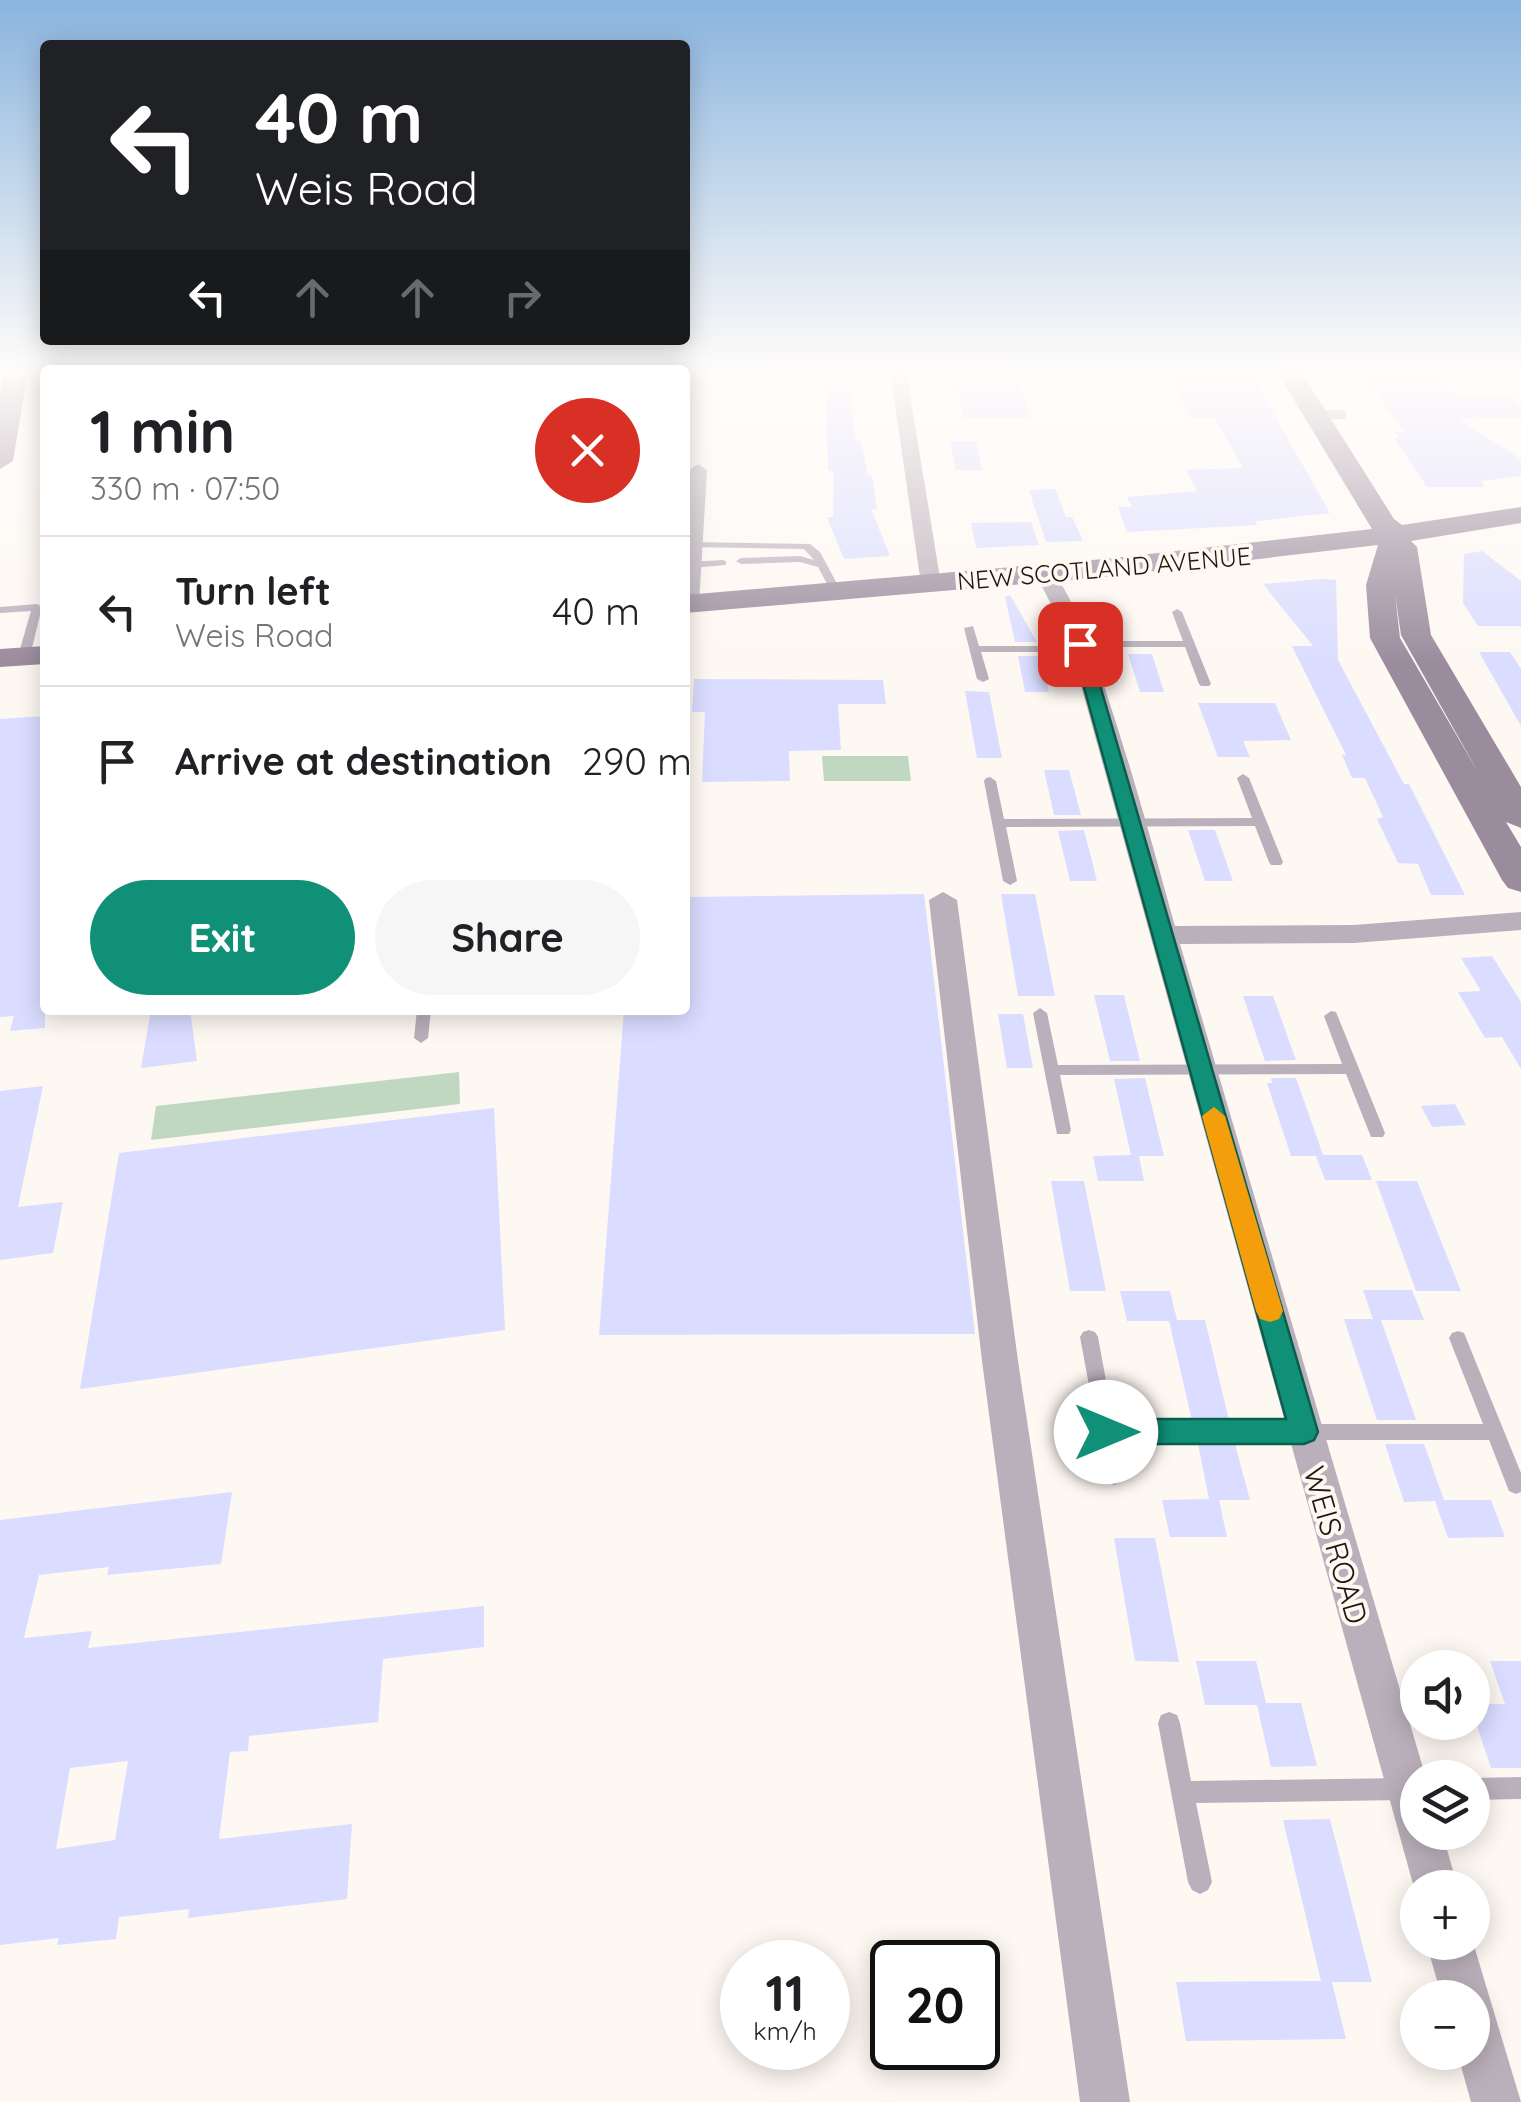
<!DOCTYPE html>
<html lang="en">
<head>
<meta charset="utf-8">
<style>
  :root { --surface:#fff; --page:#f6f6f6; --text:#202124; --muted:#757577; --line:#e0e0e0; --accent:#109077 }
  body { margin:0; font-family:Quicksand,sans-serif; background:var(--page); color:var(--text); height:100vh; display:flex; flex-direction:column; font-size:38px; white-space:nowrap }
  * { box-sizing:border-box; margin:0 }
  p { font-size:32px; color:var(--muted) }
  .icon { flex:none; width:55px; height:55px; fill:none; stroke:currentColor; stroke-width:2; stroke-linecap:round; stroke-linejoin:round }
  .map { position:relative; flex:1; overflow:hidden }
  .side { position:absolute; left:40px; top:365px; width:650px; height:650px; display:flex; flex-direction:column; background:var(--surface); border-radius:10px; box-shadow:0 5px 25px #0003 }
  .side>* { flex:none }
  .guide { position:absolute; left:40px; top:40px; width:650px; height:305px; border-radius:10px; box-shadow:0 5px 25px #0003; background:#202124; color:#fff; overflow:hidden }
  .fabs { position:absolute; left:1400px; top:1650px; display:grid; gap:20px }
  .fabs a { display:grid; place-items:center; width:90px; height:90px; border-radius:50%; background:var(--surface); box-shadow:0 5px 25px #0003; font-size:50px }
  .speed { position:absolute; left:720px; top:1940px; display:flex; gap:20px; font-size:50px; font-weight:700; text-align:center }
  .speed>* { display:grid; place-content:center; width:130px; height:130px; border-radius:50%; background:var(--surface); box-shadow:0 5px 25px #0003; line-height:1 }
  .speed small { font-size:25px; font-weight:400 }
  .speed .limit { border:5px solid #111; border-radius:15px; background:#fff; color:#111 }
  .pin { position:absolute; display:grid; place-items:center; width:85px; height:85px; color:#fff; margin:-42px; border-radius:20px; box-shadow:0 5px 15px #0006 }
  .me { position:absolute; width:110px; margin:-55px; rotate:90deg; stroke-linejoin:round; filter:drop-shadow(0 0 8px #0008) }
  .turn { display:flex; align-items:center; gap:35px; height:210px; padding:0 50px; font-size:45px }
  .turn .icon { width:130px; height:130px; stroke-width:2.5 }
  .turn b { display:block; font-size:70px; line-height:85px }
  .lanes { display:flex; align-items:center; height:95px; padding:0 50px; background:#0003; justify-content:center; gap:50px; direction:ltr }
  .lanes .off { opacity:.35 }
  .round { display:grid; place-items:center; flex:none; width:105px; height:105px; border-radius:52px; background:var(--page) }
  .overview { display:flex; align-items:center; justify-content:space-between; height:170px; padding:0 50px }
  h1 { font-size:60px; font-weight:700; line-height:75px }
  .button { display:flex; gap:20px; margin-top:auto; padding:20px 50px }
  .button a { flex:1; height:115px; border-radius:60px; background:var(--accent); color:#fff; font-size:40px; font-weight:700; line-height:115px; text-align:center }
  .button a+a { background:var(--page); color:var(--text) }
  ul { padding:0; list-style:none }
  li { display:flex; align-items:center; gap:30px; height:150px; padding:0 50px; border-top:2px solid var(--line) }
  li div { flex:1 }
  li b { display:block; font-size:38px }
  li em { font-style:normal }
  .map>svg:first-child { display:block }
</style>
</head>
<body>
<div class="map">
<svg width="1521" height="2102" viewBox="0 0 1521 2102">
  <rect width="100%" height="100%" fill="#fef8f3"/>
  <g fill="#c0d8c2">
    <polygon points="822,756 908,756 911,781 824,781"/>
    <polygon points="459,1072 460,1104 151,1140 156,1106"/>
  </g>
  <g fill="#daddff" fill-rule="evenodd">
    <polygon points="1214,370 1249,370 1330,513 1255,521 1257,525 1127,532 1118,507 1132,507 1127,497 1197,491 1186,470 1243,468 1215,418 1190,418 1169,375 1217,375"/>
    <polygon points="1360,370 1430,370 1455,394 1512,395 1521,407 1521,418 1459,419 1521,459 1521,476 1481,481 1485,486 1479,487 1427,487 1394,438 1399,438 1395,432 1404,432"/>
    <polygon points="956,380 1018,380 1030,418 964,418"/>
    <polygon points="826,381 849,381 855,441 861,441 868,475 872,475 877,509 871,509 890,556 844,559 827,517 833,517 834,471 828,471"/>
    <polygon points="950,441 976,441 982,470 956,470"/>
    <polygon points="1055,489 1066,517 1072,517 1083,541 1046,542 1029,490"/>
    <polygon points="1031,522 1039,545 976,548 971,523"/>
    <polygon points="1482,551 1521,581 1521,626 1478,626 1463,603 1464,554"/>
    <polygon points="1322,579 1336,580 1338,660 1404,784 1409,784 1465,895 1431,895 1418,864 1398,863 1377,819 1383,817 1365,778 1352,778 1342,755 1346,755 1292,646 1313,646 1263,584"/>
    <polygon points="1010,595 1037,642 1015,642 1005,597"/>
    <polygon points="1479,652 1510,652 1521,669 1521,726"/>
    <polygon points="1128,654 1152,654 1164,692 1140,692"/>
    <polygon points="1018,656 1041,656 1049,692 1025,692"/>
    <polygon points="694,679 883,680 886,704 838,704 841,750 789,751 790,781 702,782 705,712 692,712"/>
    <polygon points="965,691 989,692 1002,758 977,758"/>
    <polygon points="1198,703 1275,703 1291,740 1243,741 1250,757 1218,757"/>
    <polygon points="45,716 45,1028 10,1031 14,1016 0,1017 0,719"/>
    <polygon points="1044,770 1069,770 1081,815 1054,815"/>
    <polygon points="1084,830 1097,881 1070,881 1058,831"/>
    <polygon points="1188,830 1215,830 1233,881 1205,881"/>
    <polygon points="924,894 975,1334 599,1335 624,1010 685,1010 685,897"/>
    <polygon points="1001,894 1035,894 1055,996 1018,996"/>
    <polygon points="1492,956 1521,1002 1521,1069 1502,1037 1485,1038 1458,992 1481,991 1461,958"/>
    <polygon points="1094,995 1124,995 1140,1061 1110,1061"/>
    <polygon points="1243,996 1273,996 1296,1060 1265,1061"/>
    <polygon points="151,1010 190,1010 197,1061 141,1068"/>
    <polygon points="998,1014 1023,1014 1033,1068 1007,1068"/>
    <polygon points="1145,1078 1164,1156 1139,1156 1144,1181 1098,1181 1093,1156 1131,1155 1114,1079"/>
    <polygon points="1271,1078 1296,1078 1323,1155 1362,1155 1372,1180 1325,1180 1316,1156 1291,1156 1267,1083 1272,1083"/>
    <polygon points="43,1086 18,1207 63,1202 53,1253 0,1260 0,1091"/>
    <polygon points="1455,1104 1466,1125 1432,1127 1421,1106"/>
    <polygon points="494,1108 505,1330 80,1389 119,1153"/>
    <polygon points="1051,1181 1084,1181 1106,1291 1070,1291"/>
    <polygon points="1376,1181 1417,1181 1461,1291 1416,1291"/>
    <polygon points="1363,1290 1412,1290 1424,1320 1381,1320 1416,1420 1377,1420 1344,1319 1373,1319"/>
    <polygon points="1120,1291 1170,1291 1177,1320 1205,1320 1229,1420 1192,1420 1169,1321 1127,1321"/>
    <polygon points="1198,1444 1235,1444 1250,1500 1219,1500 1227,1537 1170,1537 1162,1500 1209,1499"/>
    <polygon points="1385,1444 1424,1444 1444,1500 1491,1500 1505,1537 1448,1538 1435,1501 1404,1502"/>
    <path d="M232 1492 221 1564 107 1575 109 1567 39 1575 24 1638 92 1631 88 1648 484 1606V1647L383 1659 378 1722 249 1736 248 1751 230 1752 219 1839 352 1824 347 1899 188 1918 189 1909 119 1917 116 1939 57 1945 59 1938 0 1945V1520ZM128 1761 115 1840 56 1849 70 1768Z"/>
    <polygon points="1114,1538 1155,1538 1179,1662 1135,1661"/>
    <polygon points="1196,1661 1256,1661 1266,1703 1301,1703 1317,1766 1271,1767 1257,1705 1205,1705"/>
    <polygon points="1490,1661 1521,1661 1521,1768 1491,1768 1472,1711 1472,1704 1505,1704"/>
    <polygon points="1330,1819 1372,1982 1332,1982 1346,2039 1186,2041 1176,1982 1321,1981 1283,1820"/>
  </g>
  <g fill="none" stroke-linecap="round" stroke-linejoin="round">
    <g fill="#bab0bb" fill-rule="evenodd">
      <polygon points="693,542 810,544 820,552 841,591 832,593 818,567 800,562 741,564 736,561 741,558 800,556 814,560 804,549 689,547 688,545"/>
      <polygon points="722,560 726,561 726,565 691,568 686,565 691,562"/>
      <polygon points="37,604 42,607 30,656 28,658 20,658 18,656 31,611 0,613 0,607"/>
      <polygon points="1177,609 1182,612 1211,684 1209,686 1201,686 1199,684 1185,647 1086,647 1086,651 1082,652 981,652 989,679 983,682 977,679 964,628 973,626 979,646 1076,646 1076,642 1080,641 1183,641 1172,612"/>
      <polygon points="1243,774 1249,778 1283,862 1281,865 1271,865 1269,862 1255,826 1006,827 1017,881 1010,885 1003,881 984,781 986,778 990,777 996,781 1004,819 1252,818 1237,778"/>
      <polygon points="1040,1008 1047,1013 1058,1065 1342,1064 1324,1016 1331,1011 1336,1012 1385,1133 1383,1137 1371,1137 1346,1074 1060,1075 1071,1130 1069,1134 1057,1134 1033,1013"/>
      <polygon points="417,1010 431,1010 428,1038 421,1043 414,1038"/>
      <polygon points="1089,1330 1095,1332 1098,1337 1114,1424 1483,1424 1449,1338 1452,1333 1458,1331 1464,1333 1521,1473 1521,1492 1516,1494 1509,1491 1489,1440 1117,1440 1124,1476 1121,1482 1114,1485 1107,1482 1080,1337 1083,1332"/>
      <polygon points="1169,1712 1177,1715 1180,1723 1191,1781 1403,1778 1411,1781 1414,1789 1411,1797 1403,1800 1196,1803 1212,1882 1208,1890 1200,1894 1192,1890 1188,1882 1158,1723 1161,1715"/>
      <polygon points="1521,1777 1521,1799 1472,1800 1472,1778"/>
    </g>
    <g fill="#bab0bb" fill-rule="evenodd">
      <polygon points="890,370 906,370 941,584 931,590 921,584"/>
      <polygon points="1340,410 1346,411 1346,419 1316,420 1307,415 1316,410"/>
      <polygon points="698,464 707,470 699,604 688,610 685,514 689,470"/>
      <path d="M1046 569C1084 579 1160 875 1175 926L1354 925 1521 912V930L1354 943 1180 944 1426 1778H1418V1832H1442L1458 1888H1418V1902L1067 635 1036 575Z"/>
      <polygon points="943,892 957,900 1018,1361 1130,2102 1080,2102 982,1361 929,900"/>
      <polygon points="1472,1939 1521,2102 1471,2102 1457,2052 1472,2052 1472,1998 1442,1998 1426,1942 1472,1942"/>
    </g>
    <g fill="#9b8c9d" fill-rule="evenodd">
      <polygon points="4,370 28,370 13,461 0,469 0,392"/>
      <path d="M1276 370H1300L1394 519 1402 525 1521 507V523L1411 541 1417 547 1431 635 1521 787V828L1506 822 1521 847V892L1508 888 1502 880 1370 638 1366 585 1378 545 1104 577 685 613V595L1104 559 1372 529ZM1395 594 1401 635 1478 772 1400 638Z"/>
      <polygon points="45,646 45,664 0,667 0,649"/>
    </g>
  </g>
  <linearGradient id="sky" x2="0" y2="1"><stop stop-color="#8ab4de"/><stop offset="0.56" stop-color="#fffcfa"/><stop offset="1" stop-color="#fffcfa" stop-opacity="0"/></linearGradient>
  <rect width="1521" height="664" fill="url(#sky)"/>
  <polygon fill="#109077" stroke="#0a5e4d" stroke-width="2.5" points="1080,639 1088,644 1318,1432 1314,1440 1304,1444 1106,1444 1096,1440 1092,1432 1096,1423 1106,1419 1286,1419 1072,644"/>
  <polygon fill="#f59e0b" points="1214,1107 1225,1116 1283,1311 1279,1319 1270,1322 1260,1319 1256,1311 1202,1116"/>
  <g text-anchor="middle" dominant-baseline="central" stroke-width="8" stroke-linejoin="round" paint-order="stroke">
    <g font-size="25" fill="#21170f" stroke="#fef8f3">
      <text transform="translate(1104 568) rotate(-5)">NEW SCOTLAND AVENUE</text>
    </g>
    <g font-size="30" fill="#21170f" stroke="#fef8f3">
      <text transform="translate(1336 1545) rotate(74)">WEIS ROAD</text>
    </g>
  </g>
</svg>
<div class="fabs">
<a><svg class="icon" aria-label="sound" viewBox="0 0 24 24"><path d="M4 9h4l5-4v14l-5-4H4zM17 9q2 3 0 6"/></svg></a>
<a><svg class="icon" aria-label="layers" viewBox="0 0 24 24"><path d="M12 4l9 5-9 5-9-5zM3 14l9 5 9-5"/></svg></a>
<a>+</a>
<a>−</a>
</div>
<div class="speed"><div>11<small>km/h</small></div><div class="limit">20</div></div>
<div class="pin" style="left:1080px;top:644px;background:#d93025"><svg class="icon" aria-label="arrive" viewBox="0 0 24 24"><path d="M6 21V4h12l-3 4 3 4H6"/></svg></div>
<svg class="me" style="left:1106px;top:1432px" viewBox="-20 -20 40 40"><circle r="19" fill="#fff"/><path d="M0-13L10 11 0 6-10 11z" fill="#109077"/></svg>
<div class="guide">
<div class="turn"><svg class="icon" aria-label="left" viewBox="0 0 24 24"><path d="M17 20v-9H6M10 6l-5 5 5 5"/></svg><div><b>40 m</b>Weis Road</div></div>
<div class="lanes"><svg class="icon" aria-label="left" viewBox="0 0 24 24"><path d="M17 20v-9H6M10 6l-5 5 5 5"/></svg><svg class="icon off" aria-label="ahead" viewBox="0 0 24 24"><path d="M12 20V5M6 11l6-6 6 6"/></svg><svg class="icon off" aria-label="ahead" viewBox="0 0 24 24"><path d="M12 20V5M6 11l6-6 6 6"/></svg><svg class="icon off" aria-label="right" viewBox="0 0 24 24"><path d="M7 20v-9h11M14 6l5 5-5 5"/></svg></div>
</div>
<section class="side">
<div class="overview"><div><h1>1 min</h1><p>330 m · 07:50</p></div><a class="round" style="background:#d93025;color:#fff"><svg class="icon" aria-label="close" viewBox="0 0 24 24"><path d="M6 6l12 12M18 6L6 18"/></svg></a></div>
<ul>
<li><svg class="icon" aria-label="left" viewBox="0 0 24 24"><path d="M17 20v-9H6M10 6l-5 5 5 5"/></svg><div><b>Turn left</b><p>Weis Road</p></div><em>40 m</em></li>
<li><svg class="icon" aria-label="arrive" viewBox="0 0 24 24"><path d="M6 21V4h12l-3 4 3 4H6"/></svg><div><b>Arrive at destination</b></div><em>290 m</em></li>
</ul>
<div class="button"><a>Exit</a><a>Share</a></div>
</section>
</div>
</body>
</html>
